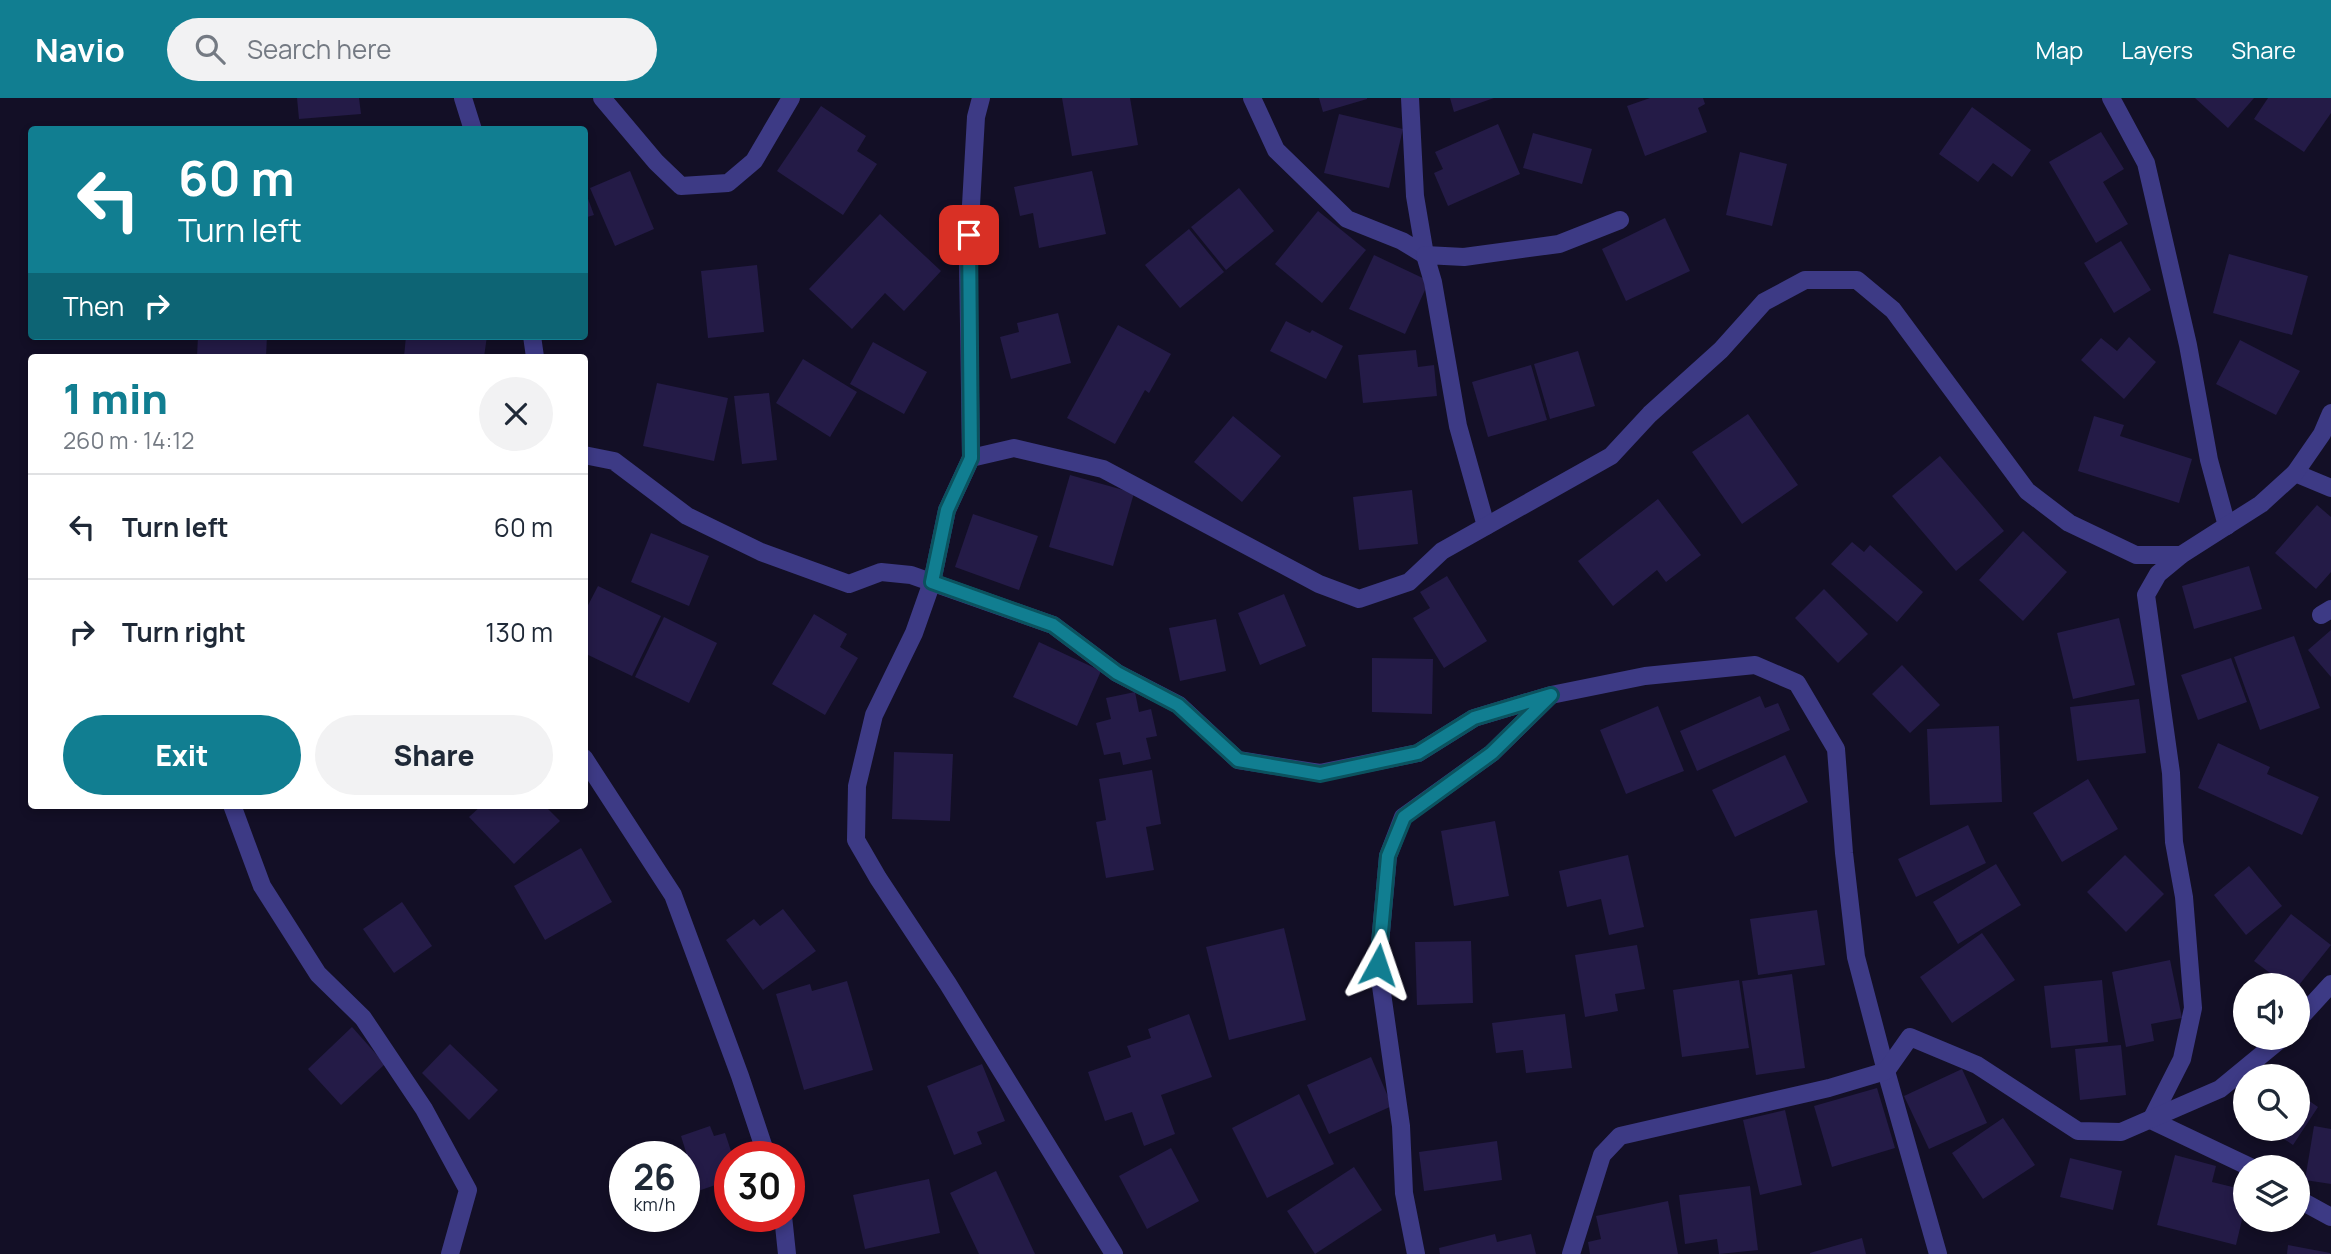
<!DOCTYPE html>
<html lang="en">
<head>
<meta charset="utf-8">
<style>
  :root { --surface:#fff; --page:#f2f2f3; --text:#1f2937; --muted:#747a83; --line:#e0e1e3; --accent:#117e91 }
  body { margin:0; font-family:Manrope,sans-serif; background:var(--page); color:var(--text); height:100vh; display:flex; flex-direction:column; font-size:26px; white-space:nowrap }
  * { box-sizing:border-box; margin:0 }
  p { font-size:23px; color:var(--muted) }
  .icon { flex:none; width:38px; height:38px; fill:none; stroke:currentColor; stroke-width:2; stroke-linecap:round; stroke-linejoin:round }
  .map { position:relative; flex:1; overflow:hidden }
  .panel { position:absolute; left:28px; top:256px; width:560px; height:455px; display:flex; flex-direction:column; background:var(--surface); border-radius:7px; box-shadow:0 4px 10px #0003 }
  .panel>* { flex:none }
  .hud { position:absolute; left:28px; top:28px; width:560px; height:214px; border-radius:7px; box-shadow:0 4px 10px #0003; background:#117e91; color:#fff; overflow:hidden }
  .fabs { position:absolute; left:2233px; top:875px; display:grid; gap:14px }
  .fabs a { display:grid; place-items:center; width:77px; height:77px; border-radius:50%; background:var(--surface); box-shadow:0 4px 10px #0003; font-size:35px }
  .speed { position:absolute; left:609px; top:1043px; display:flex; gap:14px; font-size:35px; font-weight:700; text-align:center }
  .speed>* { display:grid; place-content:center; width:91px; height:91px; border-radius:50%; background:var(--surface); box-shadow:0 4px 10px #0003; line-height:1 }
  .speed small { font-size:18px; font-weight:400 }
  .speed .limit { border:10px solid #d22; background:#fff; color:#111 }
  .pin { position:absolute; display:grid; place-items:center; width:60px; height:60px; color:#fff; margin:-30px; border-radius:14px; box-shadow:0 4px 10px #0006 }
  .me { position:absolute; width:77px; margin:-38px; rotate:5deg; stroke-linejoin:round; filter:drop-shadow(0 0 5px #0008) }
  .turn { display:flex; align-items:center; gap:24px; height:147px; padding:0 35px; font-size:32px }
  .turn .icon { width:91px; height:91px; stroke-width:2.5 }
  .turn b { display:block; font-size:49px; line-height:60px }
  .then { display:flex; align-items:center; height:66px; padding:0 35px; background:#0003; gap:14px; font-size:26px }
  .round { display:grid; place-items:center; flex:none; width:74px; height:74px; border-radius:37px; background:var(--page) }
  .headline { display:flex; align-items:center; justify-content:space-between; height:119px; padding:0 35px }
  h1 { font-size:42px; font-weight:800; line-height:52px; color:var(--accent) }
  .action { display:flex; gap:14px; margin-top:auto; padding:14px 35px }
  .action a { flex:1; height:80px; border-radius:42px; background:var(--accent); color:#fff; font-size:28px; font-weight:800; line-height:80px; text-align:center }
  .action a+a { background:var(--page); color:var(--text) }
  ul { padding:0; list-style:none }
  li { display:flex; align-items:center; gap:21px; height:105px; padding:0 35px; border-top:2px solid var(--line) }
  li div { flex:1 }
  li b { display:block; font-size:26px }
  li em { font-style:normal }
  header { display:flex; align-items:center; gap:42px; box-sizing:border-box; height:98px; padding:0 35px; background:var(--accent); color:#fff }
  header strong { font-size:33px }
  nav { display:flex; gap:38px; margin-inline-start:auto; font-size:24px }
  .search { width:490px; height:63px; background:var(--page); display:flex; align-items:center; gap:18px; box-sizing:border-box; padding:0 24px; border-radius:38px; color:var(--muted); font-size:26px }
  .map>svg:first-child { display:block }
</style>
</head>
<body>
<header>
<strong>Navio</strong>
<div class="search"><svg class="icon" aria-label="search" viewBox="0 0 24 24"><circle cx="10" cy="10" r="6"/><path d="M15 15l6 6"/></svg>Search here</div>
<nav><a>Map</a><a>Layers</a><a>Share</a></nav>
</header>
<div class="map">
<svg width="2331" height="1156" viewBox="0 0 2331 1156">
  <rect width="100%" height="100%" fill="#130f26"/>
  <g fill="#241b47">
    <polygon points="297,0 359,0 361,16 299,21"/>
    <polygon points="1062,0 1130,0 1138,47 1072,58"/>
    <polygon points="1319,0 1367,0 1367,1 1323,14"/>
    <polygon points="1450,0 1494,0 1454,14"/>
    <polygon points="1650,0 1703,0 1705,6 1698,10 1707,34 1645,58 1627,8"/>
    <polygon points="2195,0 2254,0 2228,30"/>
    <polygon points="2268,0 2331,0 2331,15 2304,54 2254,21"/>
    <polygon points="821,8 866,38 857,53 877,66 843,117 777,73"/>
    <polygon points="1972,9 2031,52 2012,79 1993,65 1978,84 1939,56"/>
    <polygon points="1339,16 1403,31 1389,90 1324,75"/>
    <polygon points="1498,26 1520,76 1448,108 1434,75 1443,71 1435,54"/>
    <polygon points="2101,34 2124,71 2103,84 2128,126 2096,145 2049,64"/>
    <polygon points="1533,35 1592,51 1582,86 1523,70"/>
    <polygon points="1740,54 1787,66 1772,128 1726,117"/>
    <polygon points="630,73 654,131 615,148 590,90"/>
    <polygon points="1092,73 1106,136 1039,150 1033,115 1020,118 1014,89"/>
    <polygon points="584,90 594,117 584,120"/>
    <polygon points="1239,90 1274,133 1226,172 1191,129"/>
    <polygon points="1318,113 1366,152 1322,205 1275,166"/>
    <polygon points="880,116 941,173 904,213 885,195 852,231 809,191"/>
    <polygon points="1665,120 1690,173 1626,203 1602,151"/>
    <polygon points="1189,131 1224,174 1180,210 1145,167"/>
    <polygon points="2121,143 2151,192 2114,215 2084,165"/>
    <polygon points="2229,156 2308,178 2292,237 2213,215"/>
    <polygon points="1374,157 1429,183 1405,236 1349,211"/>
    <polygon points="757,167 764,234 708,240 701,173"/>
    <polygon points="1058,215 1071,265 1011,281 1000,239 1019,234 1017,225"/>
    <polygon points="1286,223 1310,235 1312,232 1343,248 1326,281 1270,253"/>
    <polygon points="1118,227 1171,256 1149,295 1145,292 1115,346 1067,320"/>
    <polygon points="198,238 267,238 266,259 197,259"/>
    <polygon points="406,238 487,238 484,259 404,259"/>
    <polygon points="2129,239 2156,264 2124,301 2081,262 2101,240 2117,253"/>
    <polygon points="2240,242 2300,273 2276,317 2216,286"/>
    <polygon points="873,244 927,274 904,316 850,286"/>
    <polygon points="1416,252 1418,269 1434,267 1437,298 1363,305 1358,257"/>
    <polygon points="1578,253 1595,308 1550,321 1534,266"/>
    <polygon points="803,261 857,294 830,339 776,305"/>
    <polygon points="1531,267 1547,322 1488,339 1472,284"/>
    <polygon points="657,285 728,300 714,363 643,348"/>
    <polygon points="769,295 777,362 742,366 734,298"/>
    <polygon points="1748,316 1798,387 1742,426 1692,354"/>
    <polygon points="1233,318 1281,358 1242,404 1194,364"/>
    <polygon points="2094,318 2124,327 2120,338 2192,361 2179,405 2078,373"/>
    <polygon points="1940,358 2004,433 1956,473 1892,398"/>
    <polygon points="1070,377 1134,395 1113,468 1049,449"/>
    <polygon points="1412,392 1418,446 1359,452 1353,399"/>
    <polygon points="1658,401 1701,457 1666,484 1657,472 1613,508 1578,463"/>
    <polygon points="2317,407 2331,419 2331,474 2316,491 2275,455"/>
    <polygon points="973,416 1038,438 1019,492 955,469"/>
    <polygon points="2023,433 2067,474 2023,523 1979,482"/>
    <polygon points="651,435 709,458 689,508 631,484"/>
    <polygon points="1852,444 1864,454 1870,447 1923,494 1897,524 1831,466"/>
    <polygon points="2249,468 2262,511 2194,531 2182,488"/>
    <polygon points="1447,478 1487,543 1444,570 1413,520 1430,510 1420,494"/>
    <polygon points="598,488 661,518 632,578 584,555 584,515"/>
    <polygon points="1824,491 1868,536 1838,565 1795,520"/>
    <polygon points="1284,496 1306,548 1260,567 1238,515"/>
    <polygon points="814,516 847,536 840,549 858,560 825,617 772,586"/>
    <polygon points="664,519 717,545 689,605 635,579"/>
    <polygon points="2119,520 2135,587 2073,601 2057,535"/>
    <polygon points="1216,521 1226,573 1180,583 1169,530"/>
    <polygon points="2331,532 2331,579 2308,552"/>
    <polygon points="2294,538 2320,610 2260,632 2234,559"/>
    <polygon points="1039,544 1101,573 1077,628 1013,599"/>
    <polygon points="1372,560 1433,561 1432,616 1372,614"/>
    <polygon points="2231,560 2247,604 2198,622 2181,577"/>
    <polygon points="1902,567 1940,607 1910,635 1872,596"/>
    <polygon points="1135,594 1139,614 1151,611 1157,638 1146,640 1151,661 1123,667 1120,654 1104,657 1096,625 1111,621 1106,600"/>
    <polygon points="1760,598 1765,610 1778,605 1790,632 1697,673 1680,633"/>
    <polygon points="2139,601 2146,655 2077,663 2070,609"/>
    <polygon points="1658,608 1684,673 1626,696 1600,632"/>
    <polygon points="1999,628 2002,704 1930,707 1927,631"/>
    <polygon points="2218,645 2270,669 2267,676 2319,699 2302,737 2198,690"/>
    <polygon points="894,654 953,656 950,723 892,721"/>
    <polygon points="1785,657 1808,704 1735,739 1712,692"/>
    <polygon points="1152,672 1161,726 1146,729 1154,772 1106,780 1096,724 1106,722 1099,681"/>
    <polygon points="2088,681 2118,731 2062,764 2033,715"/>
    <polygon points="482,707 544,707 560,723 514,766 469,719"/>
    <polygon points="1495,723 1509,798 1454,808 1441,733"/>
    <polygon points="1968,727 1986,765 1916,799 1898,761"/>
    <polygon points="581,750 612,804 545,842 514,788"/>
    <polygon points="1628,757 1644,829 1609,837 1601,801 1567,809 1559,773"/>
    <polygon points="2125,757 2164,796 2126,834 2087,794"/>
    <polygon points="1996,766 2021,807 1958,846 1933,804"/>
    <polygon points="2249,768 2282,808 2246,837 2214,797"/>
    <polygon points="402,804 432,848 394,875 363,831"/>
    <polygon points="783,811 816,853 763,892 726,842 754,821 760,828"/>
    <polygon points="1817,812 1825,867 1758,877 1750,821"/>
    <polygon points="2291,816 2331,847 2299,887 2286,887 2254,863"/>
    <polygon points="1284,830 1306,922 1229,942 1206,849"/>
    <polygon points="1982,835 2015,882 1952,925 1920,879"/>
    <polygon points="1471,843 1473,905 1417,907 1415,844"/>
    <polygon points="1637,847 1645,891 1615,896 1618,913 1585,919 1575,857"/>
    <polygon points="2170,862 2182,920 2151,926 2154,943 2126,949 2112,874"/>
    <polygon points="1792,876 1805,970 1756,977 1742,883"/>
    <polygon points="1739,882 1749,950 1682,959 1673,892"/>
    <polygon points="2102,882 2108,944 2051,950 2044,888"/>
    <polygon points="847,883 873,972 804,992 776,896 810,886 812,893"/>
    <polygon points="1189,916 1212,979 1161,997 1175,1036 1144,1048 1132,1014 1105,1023 1088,974 1131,959 1127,948 1151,940 1148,931"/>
    <polygon points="1565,916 1572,970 1526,975 1523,952 1496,955 1492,925"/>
    <polygon points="352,929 385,966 341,1007 308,971"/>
    <polygon points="450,946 498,992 469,1022 422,975"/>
    <polygon points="2121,947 2126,997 2080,1002 2075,951"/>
    <polygon points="1371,959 1392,1008 1329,1036 1307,987"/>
    <polygon points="982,966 1005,1023 977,1034 982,1046 954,1057 927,988"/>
    <polygon points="1962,971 1987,1025 1929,1051 1904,998"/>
    <polygon points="1877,990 1895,1050 1832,1069 1814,1008"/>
    <polygon points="2298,995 2318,1009 2293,1047 2269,1031 2298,1031"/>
    <polygon points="1299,996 1334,1066 1267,1100 1232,1030"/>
    <polygon points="1785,1012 1802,1087 1760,1097 1743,1022"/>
    <polygon points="2003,1020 2035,1067 1983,1101 1952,1055"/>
    <polygon points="710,1028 714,1038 725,1035 733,1059 730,1059 730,1082 698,1093 681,1038"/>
    <polygon points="2314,1028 2331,1031 2331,1086 2305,1082"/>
    <polygon points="1497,1043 1502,1082 1424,1093 1419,1054"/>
    <polygon points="1171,1050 1199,1103 1147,1131 1119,1078"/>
    <polygon points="2175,1057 2216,1068 2212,1084 2245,1092 2245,1109 2236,1147 2157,1127"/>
    <polygon points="2070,1060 2122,1073 2113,1112 2060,1099"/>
    <polygon points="1354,1069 1382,1112 1315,1156 1287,1113"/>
    <polygon points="996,1073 1035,1156 979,1156 950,1095"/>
    <polygon points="929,1081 940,1135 865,1151 853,1097"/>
    <polygon points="1750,1088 1758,1152 1719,1156 1717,1141 1685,1146 1679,1097"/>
    <polygon points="1668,1103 1678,1156 1590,1156 1588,1144 1601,1141 1596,1118"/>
    <polygon points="1495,1136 1497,1144 1531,1136 1536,1156 1440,1156 1439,1150"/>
    <polygon points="1862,1140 1866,1156 1810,1156 1810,1155"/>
    <polygon points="2288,1147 2330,1155 2330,1156 2287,1156"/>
  </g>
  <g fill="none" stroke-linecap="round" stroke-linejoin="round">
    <g stroke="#3d3a85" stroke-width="18">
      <polyline points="463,0 473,32"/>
      <polyline points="602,0 656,64 681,88 728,85 754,63 791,0"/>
      <polyline points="1252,0 1276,52 1347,121 1402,143 1425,157 1415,98 1410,0"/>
      <polyline points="2111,0 2146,65 2188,247 2209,362 2227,428"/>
      <polyline points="532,238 535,259"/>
      <polyline points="584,357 614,363 687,418 761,454 849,486 881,474 911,477 1053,527 1117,575 1179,607 1238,662 1320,675 1418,655 1474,620 1551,597 1645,578 1755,567 1797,585 1836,651 1844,755 1856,859 1886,973 1938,1156"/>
      <polyline points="971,360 968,160 976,19 981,0"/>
      <polyline points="2295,375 2331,390"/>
      <polyline points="1486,428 1458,328 1433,184 1425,157 1464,159 1559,146 1620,122"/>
      <polyline points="2181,457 2158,476 2146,497 2171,675 2174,744 2184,799 2193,910 2182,961 2151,1022 2250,1069"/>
      <polyline points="2321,517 2331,511"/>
      <polyline points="584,660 673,797 740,978 767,1059"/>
      <polyline points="232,707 262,788 318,876 363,920 424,1011 468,1092 450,1156"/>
      <polyline points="2298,922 2331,886"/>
      <polyline points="2298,1101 2331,1119"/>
      <polyline points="783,1118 787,1156"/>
      <polyline points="1114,1156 948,886 878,780 856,742 857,688 874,617 914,535 932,484 947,412 971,360 1014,350 1103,371 1319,486 1359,501 1409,484 1442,453 1611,358 1650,316 1721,252 1764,204 1805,182 1857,182 1893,212 2027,393 2069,425 2136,457 2181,457 2261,406 2295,375 2322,336 2331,315"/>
      <polyline points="1416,1156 1404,1095 1401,1028 1378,867 1388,758 1403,719 1492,655 1550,598"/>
      <polyline points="1571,1156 1602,1057 1620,1038 1829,990 1886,973 1910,939 1977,967 2078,1033 2121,1034 2220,991 2282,940"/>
    </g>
  </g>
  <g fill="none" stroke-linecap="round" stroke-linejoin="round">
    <defs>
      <polyline id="route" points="969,137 971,360 947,412 932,484 1053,527 1117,575 1178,607 1238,662 1320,676 1418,655 1474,620 1551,597 1492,655 1404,719 1388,758 1378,867"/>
    </defs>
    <use href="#route" stroke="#0b525e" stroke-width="18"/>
    <use href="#route" stroke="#117e91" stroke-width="12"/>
  </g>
</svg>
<div class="fabs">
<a><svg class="icon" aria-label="sound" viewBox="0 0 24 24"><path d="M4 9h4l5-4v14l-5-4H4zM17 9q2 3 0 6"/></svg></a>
<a><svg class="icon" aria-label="search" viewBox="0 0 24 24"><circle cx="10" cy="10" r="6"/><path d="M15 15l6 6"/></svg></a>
<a><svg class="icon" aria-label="layers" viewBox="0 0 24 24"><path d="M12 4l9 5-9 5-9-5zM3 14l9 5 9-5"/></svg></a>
</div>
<div class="speed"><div>26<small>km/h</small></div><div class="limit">30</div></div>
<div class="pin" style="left:969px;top:137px;background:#d93025"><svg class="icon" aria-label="arrive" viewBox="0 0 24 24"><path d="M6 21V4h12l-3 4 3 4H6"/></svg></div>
<svg class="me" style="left:1378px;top:867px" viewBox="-20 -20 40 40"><path d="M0-17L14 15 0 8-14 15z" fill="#117e91" stroke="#fff" stroke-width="4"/></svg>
<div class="hud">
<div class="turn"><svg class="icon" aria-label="left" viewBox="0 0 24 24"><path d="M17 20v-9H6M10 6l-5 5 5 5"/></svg><div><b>60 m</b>Turn left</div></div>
<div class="then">Then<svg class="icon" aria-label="right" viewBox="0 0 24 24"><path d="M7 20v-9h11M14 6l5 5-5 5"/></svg></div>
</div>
<section class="panel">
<div class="headline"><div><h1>1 min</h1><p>260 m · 14:12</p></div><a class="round"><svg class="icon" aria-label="close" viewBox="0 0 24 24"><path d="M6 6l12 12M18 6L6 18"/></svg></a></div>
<ul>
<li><svg class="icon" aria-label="left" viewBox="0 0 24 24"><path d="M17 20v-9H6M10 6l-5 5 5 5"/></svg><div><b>Turn left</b></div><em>60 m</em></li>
<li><svg class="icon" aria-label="right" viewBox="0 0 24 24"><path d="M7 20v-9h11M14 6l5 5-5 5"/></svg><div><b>Turn right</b></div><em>130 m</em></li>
</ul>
<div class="action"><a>Exit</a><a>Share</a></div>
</section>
</div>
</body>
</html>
